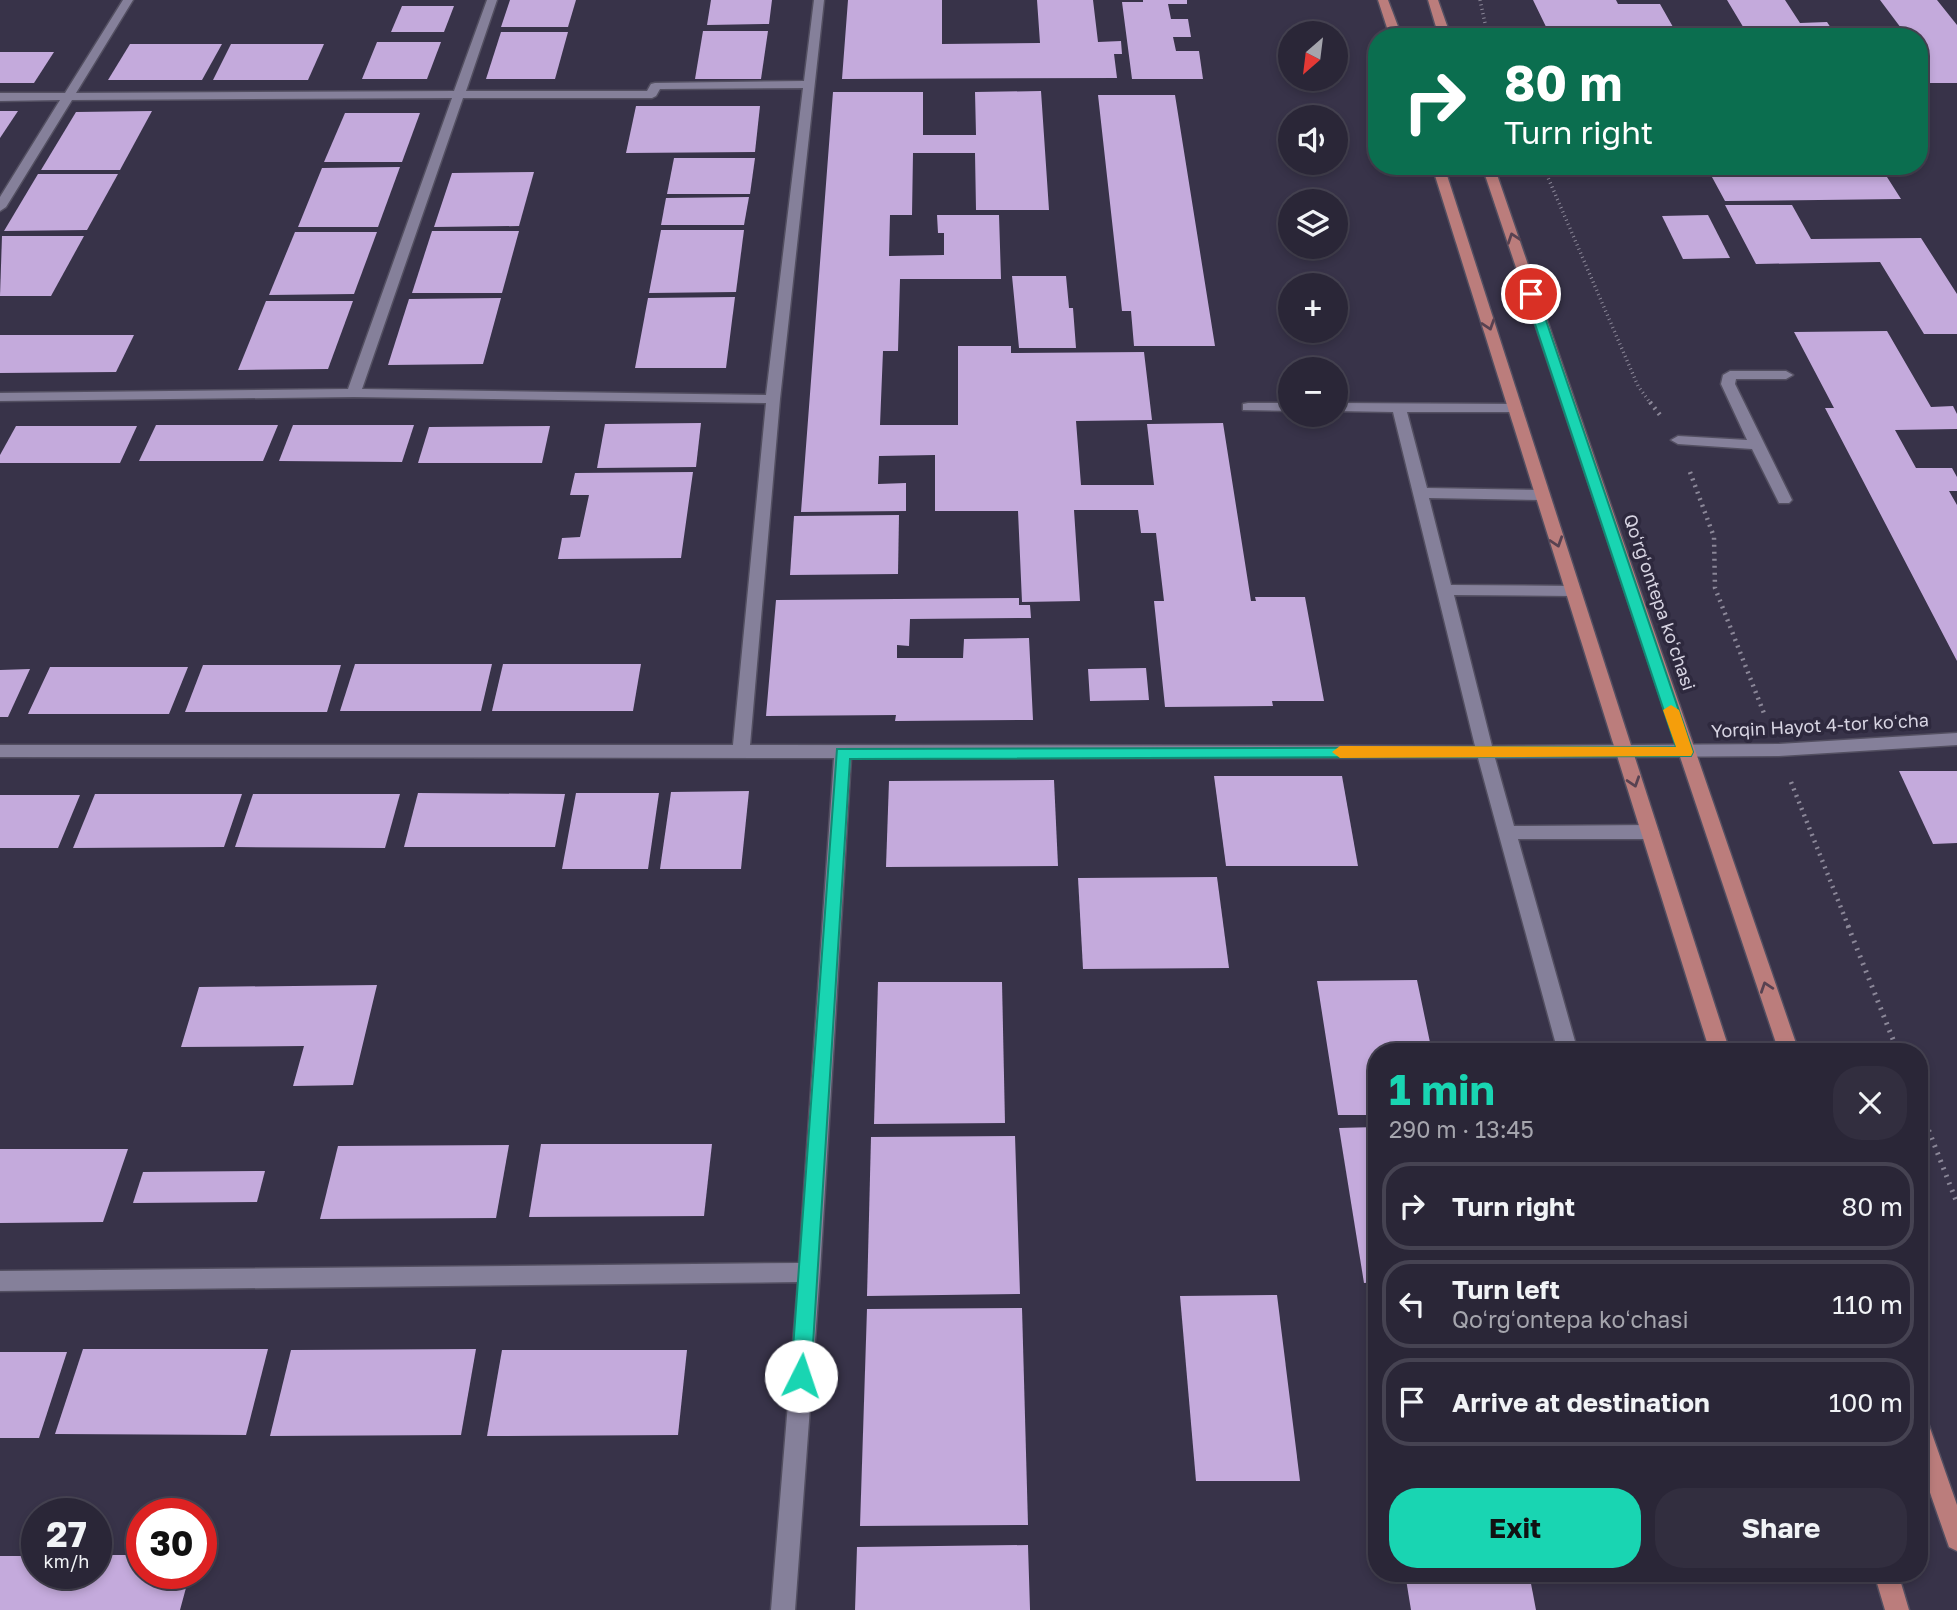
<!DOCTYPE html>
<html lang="en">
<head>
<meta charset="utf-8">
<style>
  :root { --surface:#2a2637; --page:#322e3f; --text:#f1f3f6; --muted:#a5a5ad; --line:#464352; --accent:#19d5b2 }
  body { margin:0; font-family:"Golos Text",sans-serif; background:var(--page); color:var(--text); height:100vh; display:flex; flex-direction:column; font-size:26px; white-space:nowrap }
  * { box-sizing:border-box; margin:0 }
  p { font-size:23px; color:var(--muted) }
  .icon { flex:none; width:38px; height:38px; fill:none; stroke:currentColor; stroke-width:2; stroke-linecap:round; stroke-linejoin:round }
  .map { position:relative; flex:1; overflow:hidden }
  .panel { position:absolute; left:1368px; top:1043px; width:560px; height:539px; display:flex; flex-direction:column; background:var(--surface); border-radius:28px; box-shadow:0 4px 10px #0003,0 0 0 2px var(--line) }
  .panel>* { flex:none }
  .banner { position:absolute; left:1368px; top:28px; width:560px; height:147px; border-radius:28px; box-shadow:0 4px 10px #0003,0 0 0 2px var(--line); background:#0b6e4f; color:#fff; overflow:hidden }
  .needle { width:46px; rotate:208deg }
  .tools { position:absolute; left:1278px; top:21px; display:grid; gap:14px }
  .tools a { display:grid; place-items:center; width:70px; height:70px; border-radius:50%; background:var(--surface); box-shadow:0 4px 10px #0003,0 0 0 2px var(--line); font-size:35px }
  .speed { position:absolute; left:21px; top:1498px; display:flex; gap:14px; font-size:35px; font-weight:700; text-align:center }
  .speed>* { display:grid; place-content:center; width:91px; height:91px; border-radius:50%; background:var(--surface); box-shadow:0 4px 10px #0003,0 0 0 2px var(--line); line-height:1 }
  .speed small { font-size:18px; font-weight:400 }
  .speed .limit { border:10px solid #d22; background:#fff; color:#111 }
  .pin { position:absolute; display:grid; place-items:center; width:60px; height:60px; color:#fff; margin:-30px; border:4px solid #fff; border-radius:50%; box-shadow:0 2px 7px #0007 }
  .me { position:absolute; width:77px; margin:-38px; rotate:4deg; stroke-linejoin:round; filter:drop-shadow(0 0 5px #0008) }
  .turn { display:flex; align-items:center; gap:24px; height:147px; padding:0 21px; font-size:32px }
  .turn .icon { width:91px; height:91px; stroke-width:2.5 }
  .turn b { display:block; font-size:49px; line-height:60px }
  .round { display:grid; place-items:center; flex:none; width:74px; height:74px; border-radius:28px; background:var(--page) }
  .overview { display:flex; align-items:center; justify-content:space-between; height:119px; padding:0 21px }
  h1 { font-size:42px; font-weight:700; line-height:52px; color:var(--accent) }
  .action { display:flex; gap:14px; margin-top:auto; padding:14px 21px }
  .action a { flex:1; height:80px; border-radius:28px; background:var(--accent); color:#111; font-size:28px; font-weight:700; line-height:80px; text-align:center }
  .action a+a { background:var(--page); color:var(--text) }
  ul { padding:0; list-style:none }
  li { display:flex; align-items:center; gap:21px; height:88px; margin:0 14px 10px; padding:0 7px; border:4px solid var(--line); border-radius:28px }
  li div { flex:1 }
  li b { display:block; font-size:26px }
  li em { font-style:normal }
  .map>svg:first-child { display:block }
</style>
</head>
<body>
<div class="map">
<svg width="1957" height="1610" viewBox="0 0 1957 1610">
  <rect width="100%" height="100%" fill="#383349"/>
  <g fill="#c4aadc">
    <polygon points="510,0 576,0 568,27 501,27"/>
    <polygon points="711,0 772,0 769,24 707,25"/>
    <polygon points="848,0 942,0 942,44 1040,43 1037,0 1093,0 1098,42 1121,41 1122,54 1114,54 1117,78 842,79"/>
    <polygon points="1143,0 1187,0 1187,4 1168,4 1171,19 1188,19 1191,37 1173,37 1176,51 1199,51 1203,79 1132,79 1122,2 1143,2"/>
    <polygon points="1533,0 1616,0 1618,4 1660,4 1677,34 1550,35"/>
    <polygon points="1727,0 1785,0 1800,23 1827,22 1835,34 1748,35"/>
    <polygon points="1880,0 1937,0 1957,25 1957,83 1929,83 1920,70 1920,37 1895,37 1892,32 1904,32"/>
    <polygon points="402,6 454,6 444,32 391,32"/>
    <polygon points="703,31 768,31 761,79 695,79"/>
    <polygon points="501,32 568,32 555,79 486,79"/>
    <polygon points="377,42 441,42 427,79 362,79"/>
    <polygon points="130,44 222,44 202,80 108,80"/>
    <polygon points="231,44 324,44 308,80 213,80"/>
    <polygon points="0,52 54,52 34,83 0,83"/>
    <polygon points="1041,91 1049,210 976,210 975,153 913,153 912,215 890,215 889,256 944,255 944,233 938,233 937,215 999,215 1001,279 900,279 898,351 883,351 880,425 958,425 958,346 1011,346 1011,353 1144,352 1152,420 1076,421 1081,485 1154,485 1147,424 1223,423 1251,601 1256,601 1255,597 1305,597 1324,701 1272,701 1273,706 1165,707 1154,601 1164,601 1156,533 1141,533 1138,510 1074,510 1080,601 1022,602 1018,511 935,511 935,455 879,456 878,484 906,483 906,511 801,512 833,92 923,92 923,135 976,135 975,92"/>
    <polygon points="1098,95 1175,95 1215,346 1134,346 1131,311 1122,311"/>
    <polygon points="636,106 760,106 755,152 626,153"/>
    <polygon points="0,111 18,111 0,138"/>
    <polygon points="152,111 120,170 41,170 76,112"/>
    <polygon points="345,113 420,113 402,162 324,162"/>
    <polygon points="674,158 755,158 750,194 667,194"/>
    <polygon points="1706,166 1756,166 1761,175 1802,175 1797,166 1880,166 1901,199 1725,201"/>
    <polygon points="400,167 378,227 298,227 322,168"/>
    <polygon points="534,172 519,226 434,227 452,173"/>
    <polygon points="38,174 118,174 87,230 4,231"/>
    <polygon points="749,197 744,225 661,225 666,198"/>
    <polygon points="1725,205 1792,205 1811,239 1921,238 1957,294 1957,334 1924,334 1880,262 1756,264"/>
    <polygon points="1708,215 1730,258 1683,259 1662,216"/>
    <polygon points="661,230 744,230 736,292 649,293"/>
    <polygon points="432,231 519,231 502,293 412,293"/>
    <polygon points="295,232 377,232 354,294 269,295"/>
    <polygon points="2,236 84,236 51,296 0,296"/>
    <polygon points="1012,276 1066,276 1069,308 1073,308 1076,348 1019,348"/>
    <polygon points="735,297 726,368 635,368 648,298"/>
    <polygon points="501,298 483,364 388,365 409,299"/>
    <polygon points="266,301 353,301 328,369 238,370"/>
    <polygon points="1887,331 1931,407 1953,406 1957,414 1957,429 1895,430 1916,468 1952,468 1957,477 1957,491 1949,491 1957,505 1957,661 1825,408 1834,408 1794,332"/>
    <polygon points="0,335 134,335 116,372 0,373"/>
    <polygon points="701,423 696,467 597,468 605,424"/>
    <polygon points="156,425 278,425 263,461 139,461"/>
    <polygon points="293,425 414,425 402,462 279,461"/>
    <polygon points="16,426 137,426 120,463 0,463 0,455"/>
    <polygon points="550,426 542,463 418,463 429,427"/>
    <polygon points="693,472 681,558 558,559 562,538 580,537 589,495 570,495 575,473"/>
    <polygon points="899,515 898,574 790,575 794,516"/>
    <polygon points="1019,598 1019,605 1030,605 1031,618 910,619 909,646 897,645 897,658 963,658 964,639 1029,638 1033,720 895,721 896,715 766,716 776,600"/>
    <polygon points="355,664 492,664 481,711 340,711"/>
    <polygon points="503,664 641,664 633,711 492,711"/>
    <polygon points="203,665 341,665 327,712 185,712"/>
    <polygon points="50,667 188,667 169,714 28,714"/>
    <polygon points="1146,668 1149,700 1090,701 1088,669"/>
    <polygon points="30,669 8,717 0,717 0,670"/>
    <polygon points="1899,771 1957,771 1957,843 1933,844"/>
    <polygon points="1214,776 1342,776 1358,866 1226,866"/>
    <polygon points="1054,780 1058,866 886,867 889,781"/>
    <polygon points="749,791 741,869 660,869 671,792"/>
    <polygon points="418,793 565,794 555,847 404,847"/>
    <polygon points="576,793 659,793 648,869 562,869"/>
    <polygon points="95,794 242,794 224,847 73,848"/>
    <polygon points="253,794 400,794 385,848 235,847"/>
    <polygon points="0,795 80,795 58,848 0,848"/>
    <polygon points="1217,877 1229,968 1083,969 1078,878"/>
    <polygon points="1417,980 1432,1052 1377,1052 1377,1115 1338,1115 1317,981"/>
    <polygon points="878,982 1002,982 1005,1123 874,1124"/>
    <polygon points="377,985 353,1085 293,1086 304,1046 181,1047 199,987"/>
    <polygon points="1377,1127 1377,1282 1364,1283 1339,1128"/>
    <polygon points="1015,1136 1020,1294 867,1296 871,1137"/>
    <polygon points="541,1144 712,1144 704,1216 529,1217"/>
    <polygon points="509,1145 496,1218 320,1219 338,1146"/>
    <polygon points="0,1149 128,1149 103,1222 0,1223"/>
    <polygon points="265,1171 257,1202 133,1203 143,1172"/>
    <polygon points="1277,1295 1300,1481 1196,1481 1180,1296"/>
    <polygon points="1022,1308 1028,1525 860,1526 867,1309"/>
    <polygon points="83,1349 268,1349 246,1435 55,1434"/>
    <polygon points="476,1349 461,1435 270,1436 291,1350"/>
    <polygon points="502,1350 687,1350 678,1435 487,1436"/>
    <polygon points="0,1352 67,1352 39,1438 0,1438"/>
    <polygon points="1028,1545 1030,1610 855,1610 857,1547"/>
    <polygon points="96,1555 142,1555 142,1573 190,1573 180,1610 0,1610 0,1556 37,1556 37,1573 96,1573"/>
    <polygon points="1405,1573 1529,1573 1536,1610 1411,1610"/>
  </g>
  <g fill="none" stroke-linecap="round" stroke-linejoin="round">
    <defs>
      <g id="minor">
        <path d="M123 0H133L76 93 454 91 487 0H497L466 91H647L651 84 655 83 804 81 814 0H824L780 399 750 745 1475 746 1393 412 1335 411V403L1515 404 1522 408 1515 412H1407L1427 488 1543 490 1550 495 1543 500 1429 498 1451 585 1573 586 1581 591 1573 596 1454 595 1492 746 1779 744 1957 733V745L1779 756 1495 758 1514 826 1650 825 1656 827 1659 832 1656 837 1650 839H1518L1578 1052H1558L1478 758H851L820 1272 795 1610H771L798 1282 0 1291V1271L799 1263 834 758 0 757V745H733L766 403 354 397 0 401V393L348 389 452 98 72 100 6 207 0 211V197L60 100 0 101V93H65ZM803 88 766 395 362 389 463 98H652L656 96 660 89Z"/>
        <polygon points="1730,371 1786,371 1793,375 1786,379 1736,379 1735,384 1792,500 1789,503 1779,503 1752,449 1678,444 1671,440 1678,436 1747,440 1721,384 1723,375"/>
        <polygon points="1248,403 1290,403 1290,411 1243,410 1243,404"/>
      </g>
      <g id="major">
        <polygon points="1378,0 1388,0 1402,37 1390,37"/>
        <polygon points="1428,0 1438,0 1451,37 1439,37"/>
        <polygon points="1432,166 1444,166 1730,1052 1710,1052"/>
        <polygon points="1482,166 1494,166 1799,1052 1779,1052"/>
        <polygon points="1920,1420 1928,1423 1931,1431 1957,1505 1957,1551 1949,1547 1920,1464"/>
        <polygon points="1874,1573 1898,1573 1909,1610 1885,1610"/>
      </g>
    </defs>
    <use href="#minor" stroke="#534f61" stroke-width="3"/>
    <use href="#major" stroke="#534f61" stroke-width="3"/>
    <g stroke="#8b8798" stroke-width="3.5" stroke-dasharray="1 3.5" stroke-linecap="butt">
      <polyline points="1480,0 1488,37"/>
      <polyline points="1543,166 1638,386 1651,404"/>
    </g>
    <g stroke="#8b8798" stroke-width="4.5" stroke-dasharray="2 5" stroke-linecap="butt">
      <polyline points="1650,402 1660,415"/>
      <polyline points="1690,472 1714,537 1715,588 1765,716"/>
      <polyline points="1791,782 1849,928"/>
    </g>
    <g stroke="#8b8798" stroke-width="5" stroke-dasharray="2 6" stroke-linecap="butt">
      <polyline points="1848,926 1898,1052"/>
      <polyline points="1920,1108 1957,1203"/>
    </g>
    <use href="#minor" fill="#85809a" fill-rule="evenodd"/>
    <use href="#major" fill="#bb7d7c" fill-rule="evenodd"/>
  </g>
  <defs><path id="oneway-chevron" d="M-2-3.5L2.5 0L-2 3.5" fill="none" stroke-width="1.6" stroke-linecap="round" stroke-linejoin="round" transform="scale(1.75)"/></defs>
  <g stroke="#584251">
    <use href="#oneway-chevron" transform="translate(1513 238) rotate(-109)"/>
    <use href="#oneway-chevron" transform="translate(1489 325) rotate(72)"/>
    <use href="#oneway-chevron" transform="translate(1557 542) rotate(72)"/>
    <use href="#oneway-chevron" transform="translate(1634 782) rotate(72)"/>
    <use href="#oneway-chevron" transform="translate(1766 987) rotate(-109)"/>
  </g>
  <polygon fill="#19d5b2" stroke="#108a74" stroke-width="2" points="1531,290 1537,294 1693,752 1691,756 850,759 811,1376 808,1383 801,1385 794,1383 791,1376 837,749 1676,747 1525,294"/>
  <polygon fill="#f59e0b" points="1671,705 1679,710 1693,752 1691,756 1340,758 1332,752 1340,746 1676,747 1663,710"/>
  <g text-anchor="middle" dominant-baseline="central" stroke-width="7" stroke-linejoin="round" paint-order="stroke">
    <g font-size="18" fill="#d7d4e2" stroke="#2e293e">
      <text transform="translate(1660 602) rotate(71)">Qoʻrgʻontepa koʻchasi</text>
      <text transform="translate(1820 725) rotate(-3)">Yorqin Hayot 4-tor koʻcha</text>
    </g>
  </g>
</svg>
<div class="tools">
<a><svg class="needle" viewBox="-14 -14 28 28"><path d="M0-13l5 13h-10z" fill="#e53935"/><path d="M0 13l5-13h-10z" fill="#a5a5ad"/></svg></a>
<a><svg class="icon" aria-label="sound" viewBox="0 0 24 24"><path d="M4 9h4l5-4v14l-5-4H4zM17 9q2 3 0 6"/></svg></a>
<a><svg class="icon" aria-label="layers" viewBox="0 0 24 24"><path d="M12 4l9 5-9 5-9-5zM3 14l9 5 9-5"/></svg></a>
<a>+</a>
<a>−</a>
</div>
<div class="speed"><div>27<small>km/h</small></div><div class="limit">30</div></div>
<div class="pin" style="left:1531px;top:294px;background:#d93025"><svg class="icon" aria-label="arrive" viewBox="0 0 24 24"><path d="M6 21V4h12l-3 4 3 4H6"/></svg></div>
<svg class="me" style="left:801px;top:1376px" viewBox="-20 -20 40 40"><circle r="19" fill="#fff"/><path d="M0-13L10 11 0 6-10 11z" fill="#19d5b2"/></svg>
<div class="banner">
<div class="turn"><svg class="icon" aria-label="right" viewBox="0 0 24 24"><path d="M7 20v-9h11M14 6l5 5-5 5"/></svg><div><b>80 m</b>Turn right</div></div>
</div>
<section class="panel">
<div class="overview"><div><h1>1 min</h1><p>290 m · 13:45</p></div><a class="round"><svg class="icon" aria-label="close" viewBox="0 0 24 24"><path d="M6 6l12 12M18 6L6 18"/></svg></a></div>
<ul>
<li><svg class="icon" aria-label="right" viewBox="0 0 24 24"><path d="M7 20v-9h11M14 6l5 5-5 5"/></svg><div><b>Turn right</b></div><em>80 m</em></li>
<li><svg class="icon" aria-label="left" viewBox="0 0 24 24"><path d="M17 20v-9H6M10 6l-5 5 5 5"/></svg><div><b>Turn left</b><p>Qoʻrgʻontepa koʻchasi</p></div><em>110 m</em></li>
<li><svg class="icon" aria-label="arrive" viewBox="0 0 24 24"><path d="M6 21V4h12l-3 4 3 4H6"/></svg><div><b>Arrive at destination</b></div><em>100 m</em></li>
</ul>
<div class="action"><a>Exit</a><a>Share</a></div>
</section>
</div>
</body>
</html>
